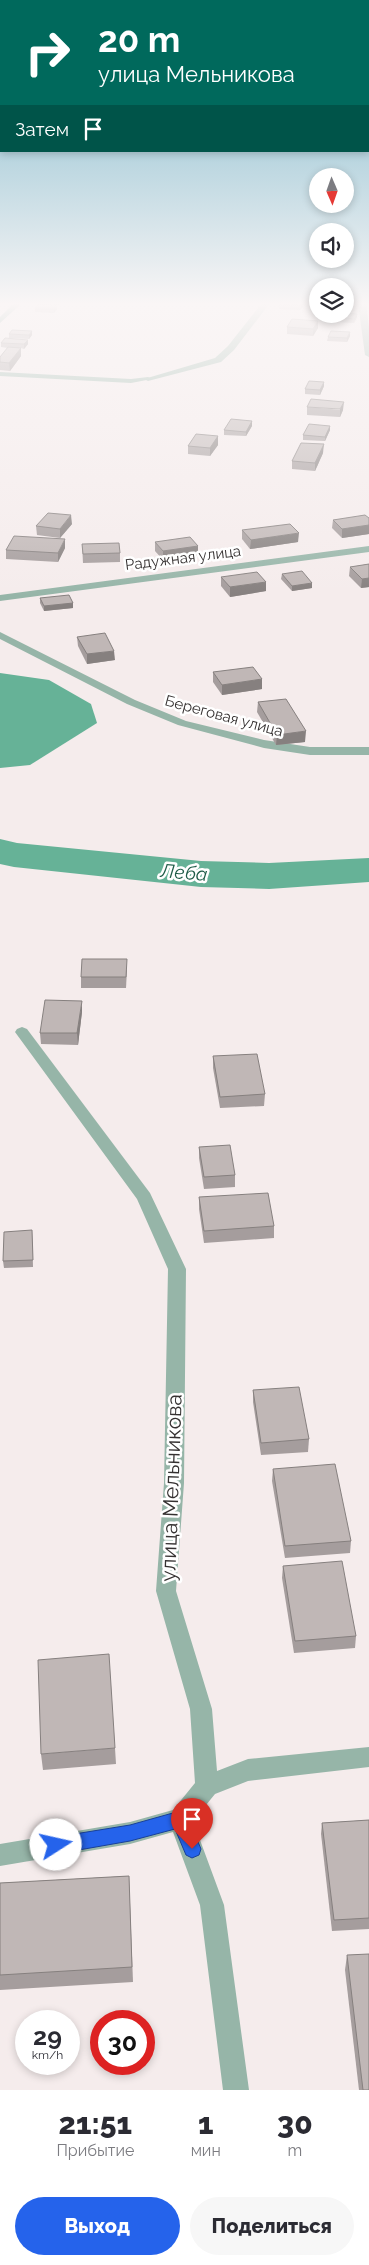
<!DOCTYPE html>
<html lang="ru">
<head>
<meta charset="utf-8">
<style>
  :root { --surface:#fff; --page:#f7f7f7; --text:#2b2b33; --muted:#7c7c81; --accent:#2563eb }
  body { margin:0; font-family:Raleway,sans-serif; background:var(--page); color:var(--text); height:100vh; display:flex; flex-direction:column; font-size:19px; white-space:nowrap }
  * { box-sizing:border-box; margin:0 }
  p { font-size:16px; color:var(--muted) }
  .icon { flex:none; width:28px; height:28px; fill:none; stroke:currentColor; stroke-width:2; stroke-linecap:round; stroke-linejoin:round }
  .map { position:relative; height:2090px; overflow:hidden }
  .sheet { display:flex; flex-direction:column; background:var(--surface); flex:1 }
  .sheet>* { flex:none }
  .guide { position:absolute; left:0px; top:0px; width:370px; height:152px; box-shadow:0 2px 8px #0003; background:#00695c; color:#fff; overflow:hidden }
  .needle { width:32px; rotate:178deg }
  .fabs { position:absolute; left:309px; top:168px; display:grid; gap:10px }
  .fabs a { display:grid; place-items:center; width:45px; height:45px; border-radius:50%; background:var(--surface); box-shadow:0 2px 8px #0003; font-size:25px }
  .speed { position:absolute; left:15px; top:2010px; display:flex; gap:10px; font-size:25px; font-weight:700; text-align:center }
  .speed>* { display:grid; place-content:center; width:65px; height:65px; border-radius:50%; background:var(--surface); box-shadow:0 2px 8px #0003; line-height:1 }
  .speed small { font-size:12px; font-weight:400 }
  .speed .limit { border:8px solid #d22; background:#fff; color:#111 }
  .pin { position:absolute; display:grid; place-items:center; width:42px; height:42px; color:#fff; margin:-51px -21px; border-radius:50% 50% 50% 0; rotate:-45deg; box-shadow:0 0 5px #0007 }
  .pin .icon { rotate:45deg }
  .me { position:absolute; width:55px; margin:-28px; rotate:80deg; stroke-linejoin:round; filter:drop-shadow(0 0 4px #0008) }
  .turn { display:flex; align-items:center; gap:18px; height:105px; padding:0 15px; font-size:22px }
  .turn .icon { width:65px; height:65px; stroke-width:2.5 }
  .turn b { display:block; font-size:35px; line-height:42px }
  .then { display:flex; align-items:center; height:48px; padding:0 15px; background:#0003; gap:10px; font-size:19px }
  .eta { display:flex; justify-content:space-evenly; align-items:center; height:85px; text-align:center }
  .eta b { font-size:30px; font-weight:800; line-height:35px }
  .button { display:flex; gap:10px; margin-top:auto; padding:10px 15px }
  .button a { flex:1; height:58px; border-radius:30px; background:var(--accent); color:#fff; font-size:20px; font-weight:800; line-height:58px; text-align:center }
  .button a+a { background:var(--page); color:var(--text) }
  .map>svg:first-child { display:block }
</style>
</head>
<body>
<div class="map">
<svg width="369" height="2090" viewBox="0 0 369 2090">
  <rect width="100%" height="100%" fill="#f5ecec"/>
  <polygon fill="#66b297" points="0,673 49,680 91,704 97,723 30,765 0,768"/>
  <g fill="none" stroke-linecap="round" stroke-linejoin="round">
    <polygon fill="#66b297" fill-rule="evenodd" points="0,839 17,843 201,861 269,863 369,858 369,882 269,889 201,887 14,867 0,864"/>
    <polygon fill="#96b5a8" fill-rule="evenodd" points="0,372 131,379 148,377 152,379 131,383 0,376"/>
    <g fill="#96b5a8" fill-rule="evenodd">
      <polygon points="262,303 270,303 234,350 221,362 148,381 144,379 215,358 228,346"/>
      <polygon points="358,303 366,303 369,327 369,357 365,355"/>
      <polygon points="369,546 369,552 0,601 0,595"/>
      <polygon points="0,632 135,700 186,721 264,740 310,747 369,747 369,755 310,755 264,748 178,725 127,704 0,639"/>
      <polygon points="22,1027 27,1029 150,1193 186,1269 184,1483 176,1591 212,1709 217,1771 248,1759 369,1747 369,1767 248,1781 215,1794 193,1821 224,1905 249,2090 223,2090 200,1905 173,1832 130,1844 0,1866 0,1844 130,1822 173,1810 195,1783 190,1709 156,1591 164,1483 168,1269 137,1199 15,1032 17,1029"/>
    </g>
    <polygon fill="#46846e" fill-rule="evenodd" points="14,303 22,303 0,323 0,317"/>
  </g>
  <g fill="#a59d9d">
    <polygon points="43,303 63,303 62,305"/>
    <polygon points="279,303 305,303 300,310 279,309"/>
    <polygon points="35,308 57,309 54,313 35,312"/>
    <polygon points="357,314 357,318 354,323 336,322 336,318"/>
    <polygon points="287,327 318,328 313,336 287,334"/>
    <polygon points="9,334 32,335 29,339 9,338"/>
    <polygon points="350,336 347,342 327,341 328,337"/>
    <polygon points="1,343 28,344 24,349 21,348 21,356 10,371 0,370 0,357 8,348 1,347"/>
    <polygon points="324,386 320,395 305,394 305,389"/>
    <polygon points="307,407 343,410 340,417 307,415"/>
    <polygon points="252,426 246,436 224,435 224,430"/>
    <polygon points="330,430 325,441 303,440 303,435"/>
    <polygon points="218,436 218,445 210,456 188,454 188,446"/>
    <polygon points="323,453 315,471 292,469 292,461"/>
    <polygon points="369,518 369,534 342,538 332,528 333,520"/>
    <polygon points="72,524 60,538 37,535 36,526"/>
    <polygon points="242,530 298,542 250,549 242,539"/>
    <polygon points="155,542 198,546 198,555 163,560 155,551"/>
    <polygon points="82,544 120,553 120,562 83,563"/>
    <polygon points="65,548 58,562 6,559 6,550"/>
    <polygon points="369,564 369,587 361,588 349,576 350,567"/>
    <polygon points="282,574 312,583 312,588 292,591 281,579"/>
    <polygon points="221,577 266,582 266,591 230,597 221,586"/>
    <polygon points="40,598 73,603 73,608 44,611 40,603"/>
    <polygon points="77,637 115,660 87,664 78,646"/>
    <polygon points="213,672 262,679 262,689 222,695 213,682"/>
    <polygon points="258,702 305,742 276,745 257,712"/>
    <polygon points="127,970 126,988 81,988 81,977"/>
    <polygon points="82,1012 78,1045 41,1044 40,1033"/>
    <polygon points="213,1056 265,1094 264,1106 220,1108 213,1068"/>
    <polygon points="199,1147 235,1175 235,1187 204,1189 199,1158"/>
    <polygon points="199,1197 274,1226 274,1238 204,1243 199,1209"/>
    <polygon points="32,1230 33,1267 4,1268 3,1261"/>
    <polygon points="253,1390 309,1439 308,1452 261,1455 253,1402"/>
    <polygon points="273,1469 351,1541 350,1553 285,1558 272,1481"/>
    <polygon points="283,1566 356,1636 355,1648 294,1653 282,1578"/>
    <polygon points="115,1748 116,1764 43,1770 41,1754"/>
    <polygon points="369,1820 369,1929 332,1931 321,1834 322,1823"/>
    <polygon points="129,1876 133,1982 0,1990 0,1883"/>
    <polygon points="347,1955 369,2090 359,2090 345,1970"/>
  </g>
  <g fill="#86807f">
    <polygon points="300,303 305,303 300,310"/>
    <polygon points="57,305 57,309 54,313 54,309"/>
    <polygon points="318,321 318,328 313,336 313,329"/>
    <polygon points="32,331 32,335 29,339 29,335"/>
    <polygon points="350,332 350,336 347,342 347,338"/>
    <polygon points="28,340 28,344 24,349 24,344"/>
    <polygon points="21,348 21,356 10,371 9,363"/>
    <polygon points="324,382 324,386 320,395 320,390"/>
    <polygon points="344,402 343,410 340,417 340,409"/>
    <polygon points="252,421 252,426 246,436 246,432"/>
    <polygon points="330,426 330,430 325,441 325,437"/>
    <polygon points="218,436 218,445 210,456 210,448"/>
    <polygon points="324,444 323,453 315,471 315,463"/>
    <polygon points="71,515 72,524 60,538 60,529"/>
    <polygon points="369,525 369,534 342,538 342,529"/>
    <polygon points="299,533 298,542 250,549 251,540"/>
    <polygon points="65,539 65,548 58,562 58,553"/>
    <polygon points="198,546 198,555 163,560 163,551"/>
    <polygon points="369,578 369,587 361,588 362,579"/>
    <polygon points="266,582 266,591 230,597 230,587"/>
    <polygon points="312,583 312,588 292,591 292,586"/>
    <polygon points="73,603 73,608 44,611 44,606"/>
    <polygon points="114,651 115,660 87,664 87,654"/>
    <polygon points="262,679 262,689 222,695 222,685"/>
    <polygon points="306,731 305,742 276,745 277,735"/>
    <polygon points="82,1001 82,1012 78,1045 77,1033"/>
  </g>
  <g fill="#c0b7b6" stroke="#86807f">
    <polygon points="38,304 57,305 54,309 35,308"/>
    <polygon points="345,313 357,314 355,319 336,318 338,314 345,314"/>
    <polygon points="292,319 318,321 313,329 287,327"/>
    <polygon points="12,330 32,331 29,335 9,334"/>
    <polygon points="331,331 350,332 347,338 328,337"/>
    <polygon points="5,338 28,340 24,344 1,343"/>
    <polygon points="8,347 21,348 9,363 0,362 0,357"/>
    <polygon points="309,381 324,382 320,390 305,389"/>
    <polygon points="311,399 344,402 340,409 307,407"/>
    <polygon points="231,419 252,421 246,432 224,430"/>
    <polygon points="309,424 330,426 325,437 303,435"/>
    <polygon points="196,434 218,436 210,448 188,446"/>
    <polygon points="301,443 324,444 315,463 292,461"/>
    <polygon points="48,513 71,515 60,529 36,526"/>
    <polygon points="365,515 369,518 369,525 342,529 333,520"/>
    <polygon points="290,524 299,533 251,540 242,530"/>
    <polygon points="14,536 65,539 58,553 6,550"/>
    <polygon points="190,537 198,546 163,551 155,542"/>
    <polygon points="119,543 120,553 83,554 82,544"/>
    <polygon points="369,564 369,578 362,579 350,567"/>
    <polygon points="302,571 312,583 292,586 282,574"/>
    <polygon points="257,572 266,582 230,587 221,577"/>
    <polygon points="69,595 73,603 44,606 40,598"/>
    <polygon points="105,633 114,651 87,654 77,637"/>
    <polygon points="253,667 262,679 222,685 213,672"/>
    <polygon points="286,699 306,731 277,735 258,702"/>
    <polygon points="82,959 127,959 126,977 81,977"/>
    <polygon points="45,1000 82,1001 77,1033 40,1033"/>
    <polygon points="257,1054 265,1094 220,1097 213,1056"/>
    <polygon points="230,1145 235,1175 204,1177 199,1147"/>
    <polygon points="268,1193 274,1226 204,1231 199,1197"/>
    <polygon points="32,1230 33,1260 3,1261 4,1232"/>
    <polygon points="299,1387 309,1439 261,1443 253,1390"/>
    <polygon points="335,1464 351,1541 285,1546 273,1469"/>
    <polygon points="342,1561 356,1636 295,1641 283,1566"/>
    <polygon points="109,1654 115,1748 41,1754 38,1660"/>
    <polygon points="369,1820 369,1918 334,1920 322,1823"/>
    <polygon points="129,1876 132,1967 0,1975 0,1883"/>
    <polygon points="369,1954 369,2090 363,2090 347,1955"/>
  </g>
  <linearGradient id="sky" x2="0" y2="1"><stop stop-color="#74b3c8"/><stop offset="0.51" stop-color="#faf6f6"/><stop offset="1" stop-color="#faf6f6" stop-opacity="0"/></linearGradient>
  <rect width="369" height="596" fill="url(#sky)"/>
  <polygon fill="#2563eb" stroke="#184099" points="180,1811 186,1813 201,1849 199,1855 192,1858 186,1855 175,1829 130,1841 56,1854 50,1851 47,1845 50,1839 56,1837 130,1825"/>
  <g text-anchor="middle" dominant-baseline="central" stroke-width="5" stroke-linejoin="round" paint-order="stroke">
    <g font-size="15" fill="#353131" stroke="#fff">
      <text transform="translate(183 558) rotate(-7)">Радужная улица</text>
      <text transform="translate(224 716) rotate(15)">Береговая улица</text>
    </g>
    <g font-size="19" font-style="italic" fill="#1e5b47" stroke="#fff">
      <text transform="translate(184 872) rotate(5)">Леба</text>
    </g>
    <g font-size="21" fill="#353131" stroke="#fff">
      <text transform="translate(171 1488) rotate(-88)">улица Мельникова</text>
    </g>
  </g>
</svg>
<div class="fabs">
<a><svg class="needle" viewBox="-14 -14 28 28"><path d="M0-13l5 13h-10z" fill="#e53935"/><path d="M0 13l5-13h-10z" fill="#7c7c81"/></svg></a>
<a><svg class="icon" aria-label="sound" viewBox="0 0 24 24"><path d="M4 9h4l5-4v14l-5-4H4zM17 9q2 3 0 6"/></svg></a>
<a><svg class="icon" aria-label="layers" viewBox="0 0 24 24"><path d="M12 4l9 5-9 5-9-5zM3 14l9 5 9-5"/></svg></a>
</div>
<div class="speed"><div>29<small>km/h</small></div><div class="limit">30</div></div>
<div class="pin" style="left:192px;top:1849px;background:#d93025"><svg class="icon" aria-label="arrive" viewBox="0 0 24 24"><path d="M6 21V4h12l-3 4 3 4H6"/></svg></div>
<svg class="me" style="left:56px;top:1845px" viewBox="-20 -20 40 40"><circle r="19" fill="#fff"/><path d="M0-13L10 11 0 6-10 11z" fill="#2563eb"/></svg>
<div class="guide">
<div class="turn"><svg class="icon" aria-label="right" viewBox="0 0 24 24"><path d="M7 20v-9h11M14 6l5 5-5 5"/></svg><div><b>20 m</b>улица Мельникова</div></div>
<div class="then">Затем<svg class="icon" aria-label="arrive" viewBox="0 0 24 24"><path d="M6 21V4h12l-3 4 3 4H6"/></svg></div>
</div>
</div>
<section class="sheet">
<div class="eta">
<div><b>21:51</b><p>Прибытие</p></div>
<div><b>1</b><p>мин</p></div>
<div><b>30</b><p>m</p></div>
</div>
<div class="button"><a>Выход</a><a>Поделиться</a></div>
</section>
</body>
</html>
